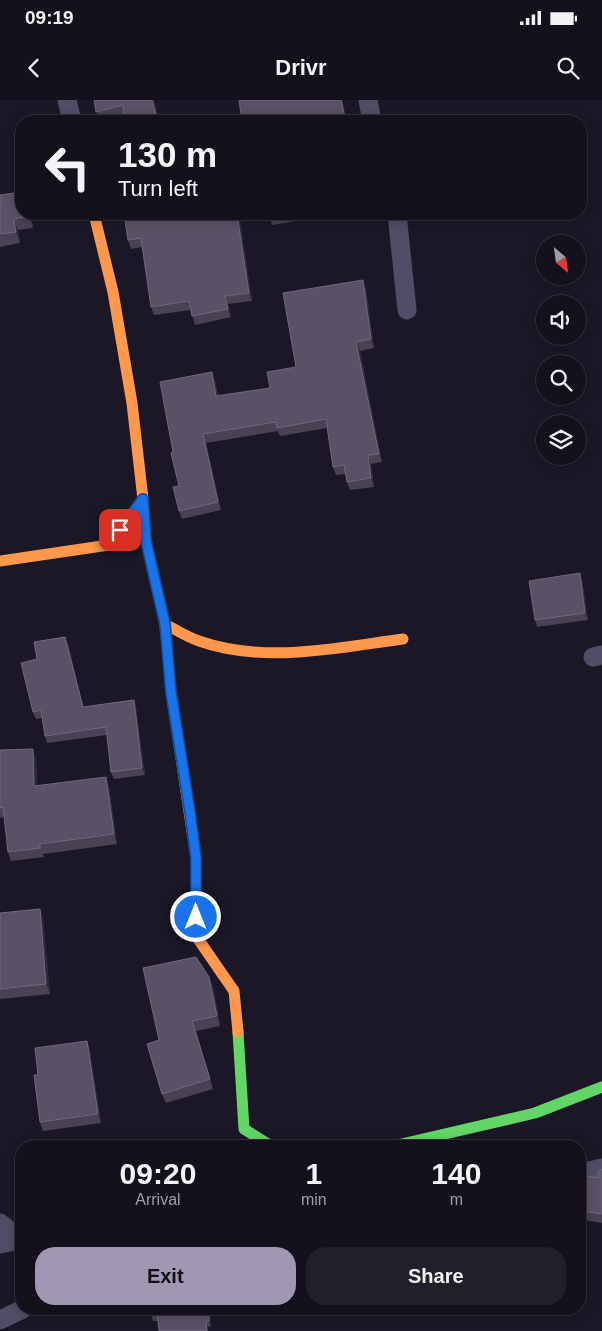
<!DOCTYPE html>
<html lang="en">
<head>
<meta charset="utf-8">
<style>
  :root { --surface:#15111c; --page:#221f29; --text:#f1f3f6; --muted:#9d9da3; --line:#34313b; --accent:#9f97b3 }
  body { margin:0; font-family:Arial,sans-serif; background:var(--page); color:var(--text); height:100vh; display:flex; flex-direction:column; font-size:19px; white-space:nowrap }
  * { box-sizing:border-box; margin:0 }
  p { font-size:16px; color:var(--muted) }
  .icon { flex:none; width:28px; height:28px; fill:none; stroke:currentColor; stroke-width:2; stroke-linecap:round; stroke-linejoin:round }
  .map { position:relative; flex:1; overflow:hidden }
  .details { position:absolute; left:15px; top:1040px; width:571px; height:175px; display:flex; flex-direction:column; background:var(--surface); border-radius:20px; box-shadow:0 2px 12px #0003,0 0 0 1px var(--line) }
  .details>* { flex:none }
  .guide { position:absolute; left:15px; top:15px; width:572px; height:105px; border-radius:20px; box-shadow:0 2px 12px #0003,0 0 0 1px var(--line); background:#15111c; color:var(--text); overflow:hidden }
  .needle { width:32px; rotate:151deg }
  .tools { position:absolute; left:536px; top:135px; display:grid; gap:10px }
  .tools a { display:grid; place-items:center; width:50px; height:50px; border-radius:50%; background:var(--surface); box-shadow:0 2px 12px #0003,0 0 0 1px var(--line); font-size:25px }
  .pin { position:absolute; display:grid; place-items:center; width:42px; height:42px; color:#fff; margin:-21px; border-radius:10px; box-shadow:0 2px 8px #0006 }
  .me { position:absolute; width:55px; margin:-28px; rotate:0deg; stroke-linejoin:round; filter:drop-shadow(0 0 4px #0008) }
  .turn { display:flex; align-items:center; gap:18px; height:105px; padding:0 20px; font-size:22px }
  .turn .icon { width:65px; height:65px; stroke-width:2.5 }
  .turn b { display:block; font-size:35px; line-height:42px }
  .eta { display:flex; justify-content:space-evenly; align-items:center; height:85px; text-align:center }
  .eta b { font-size:30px; font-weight:700; line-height:35px }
  .button { display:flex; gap:10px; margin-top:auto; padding:10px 20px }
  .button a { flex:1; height:58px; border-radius:20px; background:var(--accent); color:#111; font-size:20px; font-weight:700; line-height:58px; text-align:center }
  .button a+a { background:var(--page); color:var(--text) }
  .status { display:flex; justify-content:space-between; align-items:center; height:35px; padding:0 25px; background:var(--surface); direction:ltr }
  .status svg { height:14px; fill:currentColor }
  header { display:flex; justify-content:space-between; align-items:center; height:65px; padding:0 20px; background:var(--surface); font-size:22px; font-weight:700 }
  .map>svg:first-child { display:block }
</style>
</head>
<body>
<div class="status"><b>09:19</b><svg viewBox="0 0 49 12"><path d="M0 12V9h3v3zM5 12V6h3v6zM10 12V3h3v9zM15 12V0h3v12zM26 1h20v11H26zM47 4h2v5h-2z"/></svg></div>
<header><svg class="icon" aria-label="back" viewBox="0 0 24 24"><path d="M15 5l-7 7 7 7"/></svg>Drivr<svg class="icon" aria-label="search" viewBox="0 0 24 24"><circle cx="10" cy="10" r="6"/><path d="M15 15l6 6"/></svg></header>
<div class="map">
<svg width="602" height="1231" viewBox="0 0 602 1231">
  <rect width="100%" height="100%" fill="#1c1726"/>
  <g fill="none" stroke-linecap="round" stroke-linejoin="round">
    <g stroke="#524d67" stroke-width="19">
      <polyline points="67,0 72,21"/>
      <polyline points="368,0 372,21"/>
      <polyline points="397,114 407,210"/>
      <polyline points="593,557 602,555"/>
      <polyline points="580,1073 602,1068"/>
      <polyline points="0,1123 21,1139"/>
      <polyline points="0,1144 21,1140"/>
      <polyline points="0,1220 23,1209"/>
    </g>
    <g stroke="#63d668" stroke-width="11">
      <polyline points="143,399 146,441 165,524 171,592 186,691"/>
      <polyline points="238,932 244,1029 271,1046"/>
      <polyline points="393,1046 535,1013 602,987"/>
    </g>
    <g stroke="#ff974d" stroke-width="11">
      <polyline points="0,461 109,445 143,399 132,303 113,192 94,114"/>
      <path d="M165 524C176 530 187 537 199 541 265 564 336 548 403 539"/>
      <polyline points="186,691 196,758 196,836 234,891 238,932"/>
    </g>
  </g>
  <g fill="#484254">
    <polygon points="94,0 154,0 158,17 164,21 124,14 99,20"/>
    <polygon points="342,0 347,21 242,21"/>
    <polygon points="0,95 31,114 33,128 18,130 20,143 0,147"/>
    <polygon points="239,114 252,201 228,204 231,217 195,225 191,210 154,215 151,207 142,147 131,149 128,140"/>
    <polygon points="269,114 338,114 272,125"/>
    <polygon points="366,188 374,248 360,251 382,362 371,364 374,387 350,390 347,382 346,374 336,375 333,367 327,328 280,336 278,331 206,343 221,410 182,419 179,411 179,386 173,352 215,281 218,296 270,288 296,267"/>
    <polygon points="582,480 588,520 537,527 535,520"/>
    <polygon points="68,544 83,607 134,600 136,608 145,675 114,679 111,672 107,635 47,643 45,636 42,618 36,619 33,612 37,559"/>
    <polygon points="0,650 36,658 37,686 109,687 117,744 43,754 44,757 11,761 8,752 4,717 0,718"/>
    <polygon points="40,809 43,819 50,894 0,899 0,813"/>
    <polygon points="213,886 220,926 196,931 213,989 166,1003 162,994 159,940"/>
    <polygon points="87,941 90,950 101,1023 43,1031 40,1022 38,975"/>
    <polygon points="602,1069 602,1123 585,1120 582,1160 580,1160 580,1075 598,1078"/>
    <polygon points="150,1209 211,1209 211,1227 158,1221 153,1221 151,1215"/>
  </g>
  <g fill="#2f2a3a">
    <polygon points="152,0 154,0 159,21 157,18"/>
    <polygon points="341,0 342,0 347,21 346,21 345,18"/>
    <polygon points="29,114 31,114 33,128 29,116"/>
    <polygon points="237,114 239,114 252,201 249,193"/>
    <polygon points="14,119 18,130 20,143 16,132"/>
    <polygon points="363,180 366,188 374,248 371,239"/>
    <polygon points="225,196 228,204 231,217 228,209"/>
    <polygon points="356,242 360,251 382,362 379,354"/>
    <polygon points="212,272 215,281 219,305 216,296"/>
    <polygon points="203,334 206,343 221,410 218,402"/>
    <polygon points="368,355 371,364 374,387 371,378"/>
    <polygon points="580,473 582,480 588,520 585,513"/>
    <polygon points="65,537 68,544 85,614 83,607"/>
    <polygon points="134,600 136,608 145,675 142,668"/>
    <polygon points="33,649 36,658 38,696 34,686"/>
    <polygon points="106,677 109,687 117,744 114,734"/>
    <polygon points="40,809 43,819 50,894 46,884"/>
    <polygon points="209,877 213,886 220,926 217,916"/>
    <polygon points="192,921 196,931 213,989 210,979"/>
    <polygon points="87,941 90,950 101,1023 98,1014"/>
    <polygon points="581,1111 585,1120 582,1160 580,1154 580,1135"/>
    <polygon points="208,1209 211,1209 211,1227 209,1221"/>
    <polygon points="206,1221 208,1227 208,1231 207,1231"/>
  </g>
  <g fill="#595266" stroke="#6f687e">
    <polygon points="94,0 152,0 157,18 162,17 163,21 124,21 123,5 96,12"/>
    <polygon points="239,0 341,0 345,18 336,20 336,21 242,21"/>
    <polygon points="21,92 21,114 29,114 29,116 14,119 16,132 0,134 0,95"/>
    <polygon points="124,114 237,114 249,193 225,196 228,209 192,216 189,201 151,207 141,138 128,140"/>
    <polygon points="269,114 287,114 269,117"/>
    <polygon points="363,180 371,239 356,242 379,354 368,355 371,378 347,382 344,365 333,367 326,319 277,328 276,322 203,334 218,402 179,411 173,387 179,386 171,353 173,352 160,282 212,272 216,296 270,288 267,272 296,267 283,193"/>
    <polygon points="580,473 585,513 535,520 529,481"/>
    <polygon points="65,537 83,607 134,600 142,668 111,672 106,627 45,636 41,610 33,612 21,563 37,559 34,542"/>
    <polygon points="33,649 34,686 106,677 114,734 40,744 40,748 8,752 3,707 0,708 0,650"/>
    <polygon points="40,809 46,884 0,889 0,813"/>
    <polygon points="196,857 209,877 217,916 192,921 210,979 162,994 147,944 159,940 143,868"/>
    <polygon points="87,941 98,1014 40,1022 34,975 38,975 35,948"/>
    <polygon points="602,1069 602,1114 581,1111 580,1135 580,1075 598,1078 599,1070"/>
    <polygon points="150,1209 208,1209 209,1221 206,1221 207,1231 159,1231 157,1214 151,1215"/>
  </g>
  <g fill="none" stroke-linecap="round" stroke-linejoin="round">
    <defs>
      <polyline id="route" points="120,430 143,399 146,441 165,524 171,592 190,712 196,758 196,817"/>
    </defs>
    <use href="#route" stroke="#114b97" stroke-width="12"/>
    <use href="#route" stroke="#1a73e8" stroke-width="9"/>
  </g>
</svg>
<div class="tools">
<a><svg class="needle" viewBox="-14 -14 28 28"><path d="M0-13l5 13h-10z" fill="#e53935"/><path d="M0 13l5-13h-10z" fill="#9d9da3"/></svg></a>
<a><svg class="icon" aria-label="sound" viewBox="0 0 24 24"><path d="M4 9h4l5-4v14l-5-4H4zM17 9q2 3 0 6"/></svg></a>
<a><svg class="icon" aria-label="search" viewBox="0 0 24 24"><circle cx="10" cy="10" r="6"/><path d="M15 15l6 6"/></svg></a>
<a><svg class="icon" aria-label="layers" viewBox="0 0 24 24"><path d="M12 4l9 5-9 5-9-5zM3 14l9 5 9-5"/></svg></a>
</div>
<div class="pin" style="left:120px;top:430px;background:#d93025"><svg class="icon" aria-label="arrive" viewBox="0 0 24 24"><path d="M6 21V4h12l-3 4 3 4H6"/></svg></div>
<svg class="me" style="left:196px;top:817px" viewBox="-20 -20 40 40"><circle r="17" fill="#1a73e8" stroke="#fff" stroke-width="3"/><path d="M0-11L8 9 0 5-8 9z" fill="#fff"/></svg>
<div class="guide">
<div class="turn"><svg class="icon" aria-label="left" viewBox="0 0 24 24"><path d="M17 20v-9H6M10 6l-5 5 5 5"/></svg><div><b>130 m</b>Turn left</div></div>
</div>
<section class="details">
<div class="eta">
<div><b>09:20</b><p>Arrival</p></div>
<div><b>1</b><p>min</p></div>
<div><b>140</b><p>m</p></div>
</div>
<div class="button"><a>Exit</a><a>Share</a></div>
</section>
</div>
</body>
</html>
